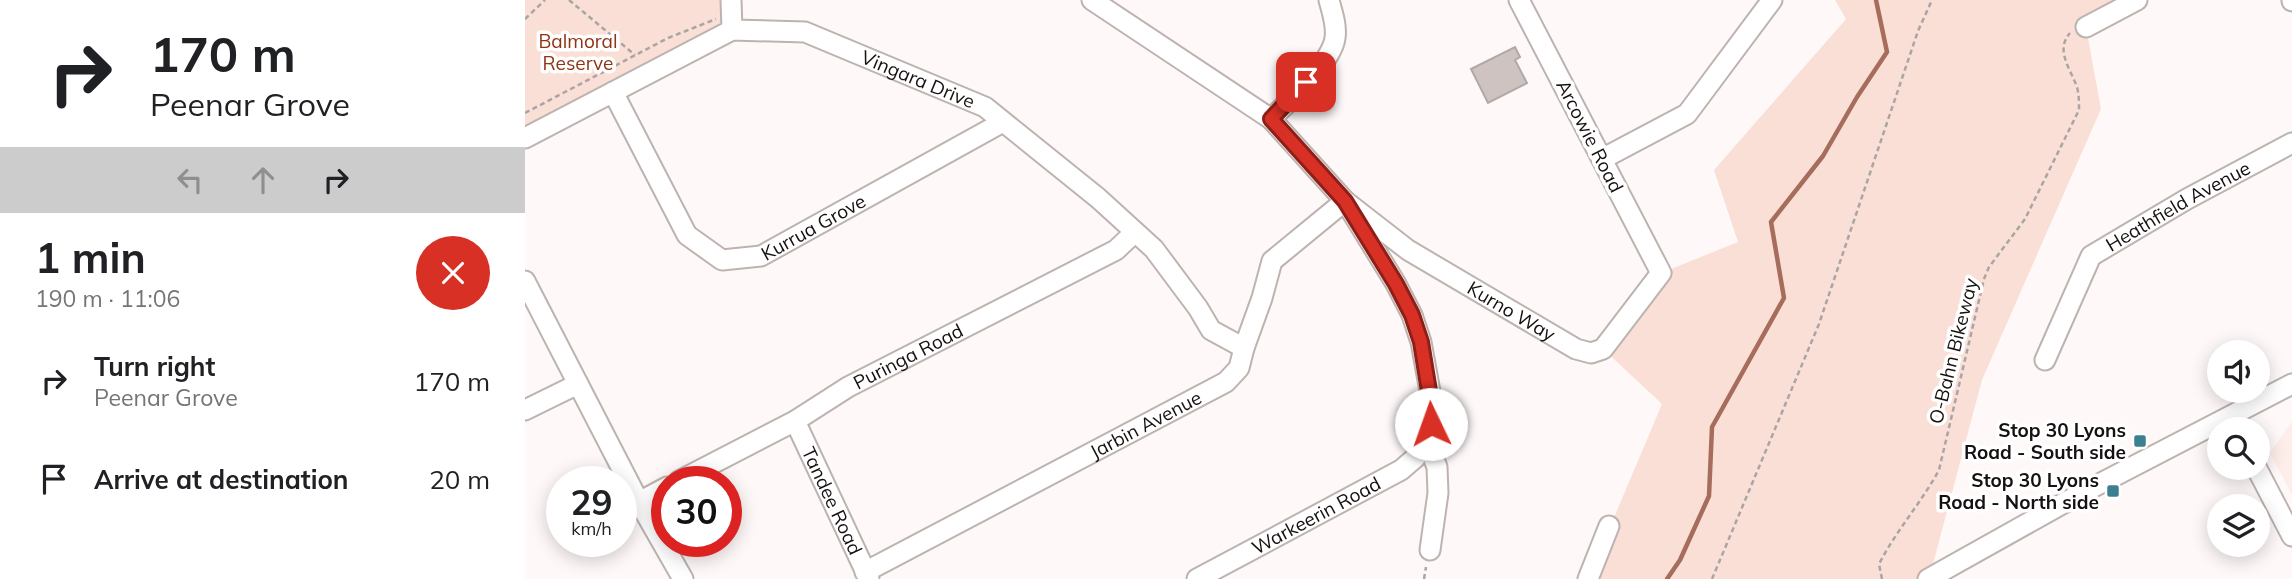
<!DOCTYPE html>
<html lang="en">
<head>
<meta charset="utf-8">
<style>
  :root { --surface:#fff; --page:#f6f6f6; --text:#202124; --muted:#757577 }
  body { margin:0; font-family:Mulish,sans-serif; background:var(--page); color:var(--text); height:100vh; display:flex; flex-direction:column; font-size:26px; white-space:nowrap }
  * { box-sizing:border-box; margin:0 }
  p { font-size:23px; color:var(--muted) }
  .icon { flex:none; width:38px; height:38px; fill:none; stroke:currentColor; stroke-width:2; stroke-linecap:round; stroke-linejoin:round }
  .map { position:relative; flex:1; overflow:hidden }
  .details { display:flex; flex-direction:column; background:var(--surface); width:525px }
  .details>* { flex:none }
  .top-card { background:#fff; color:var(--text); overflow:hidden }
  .controls { position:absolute; left:1682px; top:340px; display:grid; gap:14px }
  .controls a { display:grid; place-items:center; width:63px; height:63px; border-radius:50%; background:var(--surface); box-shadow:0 4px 18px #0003; font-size:35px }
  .speed { position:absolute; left:21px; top:466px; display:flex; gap:14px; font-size:35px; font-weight:700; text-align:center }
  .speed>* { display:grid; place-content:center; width:91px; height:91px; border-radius:50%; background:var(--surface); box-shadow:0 4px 18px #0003; line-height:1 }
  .speed small { font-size:18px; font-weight:400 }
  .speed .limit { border:10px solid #d22; background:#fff; color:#111 }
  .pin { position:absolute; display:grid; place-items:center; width:60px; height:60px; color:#fff; margin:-30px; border-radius:14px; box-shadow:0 4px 10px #0006 }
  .me { position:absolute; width:77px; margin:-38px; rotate:357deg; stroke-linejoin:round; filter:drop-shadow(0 0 5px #0008) }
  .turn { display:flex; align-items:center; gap:24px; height:147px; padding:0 35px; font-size:32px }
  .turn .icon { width:91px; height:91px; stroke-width:2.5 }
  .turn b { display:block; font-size:49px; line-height:60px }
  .lanes { display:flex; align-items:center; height:66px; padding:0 35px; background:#0003; justify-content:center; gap:35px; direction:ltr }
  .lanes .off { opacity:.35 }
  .round { display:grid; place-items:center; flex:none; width:74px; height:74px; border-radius:37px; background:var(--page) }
  .overview { display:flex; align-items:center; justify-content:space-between; height:119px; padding:0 35px }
  h1 { font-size:42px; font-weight:700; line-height:52px }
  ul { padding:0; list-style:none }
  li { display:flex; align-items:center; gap:21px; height:98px; padding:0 35px }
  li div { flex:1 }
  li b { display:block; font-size:26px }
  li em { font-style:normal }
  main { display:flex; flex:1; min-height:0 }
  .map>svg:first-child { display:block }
</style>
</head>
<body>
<main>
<section class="details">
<div class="top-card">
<div class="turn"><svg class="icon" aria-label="right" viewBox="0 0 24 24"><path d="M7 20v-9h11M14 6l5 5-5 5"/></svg><div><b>170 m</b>Peenar Grove</div></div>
<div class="lanes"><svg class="icon off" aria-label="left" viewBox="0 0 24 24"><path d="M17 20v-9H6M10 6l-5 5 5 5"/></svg><svg class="icon off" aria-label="ahead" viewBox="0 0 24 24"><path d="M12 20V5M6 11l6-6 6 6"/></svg><svg class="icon" aria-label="right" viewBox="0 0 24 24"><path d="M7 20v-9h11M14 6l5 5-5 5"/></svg></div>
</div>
<div class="overview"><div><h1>1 min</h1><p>190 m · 11:06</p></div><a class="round" style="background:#d93025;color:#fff"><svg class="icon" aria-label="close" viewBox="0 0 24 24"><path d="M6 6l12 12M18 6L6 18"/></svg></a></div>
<ul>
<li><svg class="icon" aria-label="right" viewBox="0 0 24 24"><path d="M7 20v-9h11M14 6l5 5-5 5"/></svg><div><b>Turn right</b><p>Peenar Grove</p></div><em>170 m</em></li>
<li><svg class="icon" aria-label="arrive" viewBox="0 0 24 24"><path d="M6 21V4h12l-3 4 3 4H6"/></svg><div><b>Arrive at destination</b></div><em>20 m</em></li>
</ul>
</section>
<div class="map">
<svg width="1767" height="579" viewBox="0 0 1767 579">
  <rect width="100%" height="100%" fill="#fef9f8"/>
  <polygon fill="#fdeee9" points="1767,421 1767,495 1745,453"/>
  <g fill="#fadfd7">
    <polygon points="0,0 206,0 207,30 0,138"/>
    <polygon points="1310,0 1612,0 1561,27 1576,109 1457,380 1404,579 1063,579 1137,404 1078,349 1136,273 1213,242 1189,170 1321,19"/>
  </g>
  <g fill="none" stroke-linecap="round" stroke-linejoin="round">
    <polyline stroke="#a66d5c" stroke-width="4.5" points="1142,579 1155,560 1184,496 1187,427 1259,298 1246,222 1298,156 1332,97 1362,52 1351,0"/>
  </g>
  <polygon fill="#cec3c0" stroke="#b2a8a5" stroke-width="2" points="990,47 995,57 990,60 1002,83 963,103 946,69"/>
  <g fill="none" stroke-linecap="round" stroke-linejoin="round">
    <defs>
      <g id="minor">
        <polyline points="206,0 207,30"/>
        <polyline points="567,0 746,119 820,201 871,284 887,315 896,342 906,397 906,424 902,442 912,467 913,493 905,550"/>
        <polyline points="1767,0 1767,1"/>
        <polyline points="1561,27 1612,0"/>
        <path id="s1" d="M88 92 162 235 197 260 236 256 478 122"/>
        <path d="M746 119C764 101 807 62 810 38 812 25 807 12 804 0"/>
        <path id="s2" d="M0 138 207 30 280 32 460 107 573 198 629 249 673 308 686 330 719 348"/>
        <polyline points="1077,159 1162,114 1247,0"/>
        <path id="s3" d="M820 201 883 250 1051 349 1066 353 1078 349 1136 273 994 0"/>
        <polyline points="0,281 114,502 158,579"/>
        <path id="s4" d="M1520 360 1566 256 1662 199 1767 143"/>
        <polyline points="0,410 53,384"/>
        <path id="s5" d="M270 421 344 579"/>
        <polyline points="1731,467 1767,536"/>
        <path id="s6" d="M154 481 270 421 323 387 591 250 610 232"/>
        <polyline points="114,502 142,487"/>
        <path id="s7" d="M340 572 701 382 714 368 719 348 737 298 747 261 820 201"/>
        <path id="s8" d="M672 579 876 470 890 458 902 442"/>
        <polyline points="1063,579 1084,526"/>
        <polyline points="1403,579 1555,494 1767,384"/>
      </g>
    </defs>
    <use href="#minor" stroke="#bdb3af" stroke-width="23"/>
    <g stroke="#aaa5a4" stroke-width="2.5" stroke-dasharray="5 3.5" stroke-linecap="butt">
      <polyline points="44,0 110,55"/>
      <polyline points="0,19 20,0"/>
      <polyline points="0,113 143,38 191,19"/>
      <polyline points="899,579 901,567"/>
      <polyline points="1187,579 1294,324 1393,31 1407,0"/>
      <path d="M1357 579 1354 564C1371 531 1396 503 1414 470L1459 279 1464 267 1500 219 1554 110C1554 101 1554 95 1552 87 1545 68 1530 50 1545 33"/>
    </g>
    <use href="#minor" stroke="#fff" stroke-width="19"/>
  </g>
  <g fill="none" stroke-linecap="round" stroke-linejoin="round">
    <defs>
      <polyline id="route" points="781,82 746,119 820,201 871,284 887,315 896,342 905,397 906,424"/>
    </defs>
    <use href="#route" stroke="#8d1f18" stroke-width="18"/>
    <use href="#route" stroke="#d93025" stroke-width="12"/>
  </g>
  <g fill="#3c7f90" stroke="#fff" stroke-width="2.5">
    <rect x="1608" y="434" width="14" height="14" rx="3.5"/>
    <rect x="1581" y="484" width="14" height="14" rx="3.5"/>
  </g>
  <g text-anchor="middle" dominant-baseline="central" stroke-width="7" stroke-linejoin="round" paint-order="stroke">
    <g font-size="19" fill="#903315" stroke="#fff">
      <text x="53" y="41">Balmoral<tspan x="53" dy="22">Reserve</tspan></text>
    </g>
    <g font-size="19" fill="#151110" stroke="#fff">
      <text stroke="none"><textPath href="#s2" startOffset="429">Vingara Drive</textPath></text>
      <text transform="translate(1065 136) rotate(63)">Arcowie Road</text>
      <text stroke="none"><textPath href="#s4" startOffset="214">Heathfield Avenue</textPath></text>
      <text stroke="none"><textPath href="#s1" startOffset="303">Kurrua Grove</textPath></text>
      <text stroke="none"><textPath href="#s3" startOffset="200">Kurno Way</textPath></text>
      <text transform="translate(1428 351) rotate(-76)">O-Bahn Bikeway</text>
      <text stroke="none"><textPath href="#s6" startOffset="261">Puringa Road</textPath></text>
      <text stroke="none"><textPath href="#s7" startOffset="317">Jarbin Avenue</textPath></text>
      <text stroke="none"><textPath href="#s5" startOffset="88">Tandee Road</textPath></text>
      <text stroke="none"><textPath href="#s8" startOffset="135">Warkeerin Road</textPath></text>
    </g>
    <g font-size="19" font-weight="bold" fill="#151110" stroke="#fff" text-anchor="end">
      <text x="1601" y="430">Stop 30 Lyons<tspan x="1601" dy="22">Road - South side</tspan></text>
      <text x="1574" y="480">Stop 30 Lyons<tspan x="1574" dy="22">Road - North side</tspan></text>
    </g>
  </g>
</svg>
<div class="controls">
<a><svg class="icon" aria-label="sound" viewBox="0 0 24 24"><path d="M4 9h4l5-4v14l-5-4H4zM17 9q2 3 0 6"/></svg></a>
<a><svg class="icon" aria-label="search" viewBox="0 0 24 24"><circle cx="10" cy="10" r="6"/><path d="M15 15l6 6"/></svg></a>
<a><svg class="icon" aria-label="layers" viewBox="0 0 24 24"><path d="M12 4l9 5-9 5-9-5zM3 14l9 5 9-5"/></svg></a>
</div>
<div class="speed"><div>29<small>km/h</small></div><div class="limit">30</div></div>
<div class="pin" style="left:781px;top:82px;background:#d93025"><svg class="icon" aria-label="arrive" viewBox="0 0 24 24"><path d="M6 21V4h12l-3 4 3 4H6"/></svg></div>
<svg class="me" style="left:906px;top:424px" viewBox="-20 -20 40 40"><circle r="19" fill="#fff"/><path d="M0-13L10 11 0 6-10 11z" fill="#d93025"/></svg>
</div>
</main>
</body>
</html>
